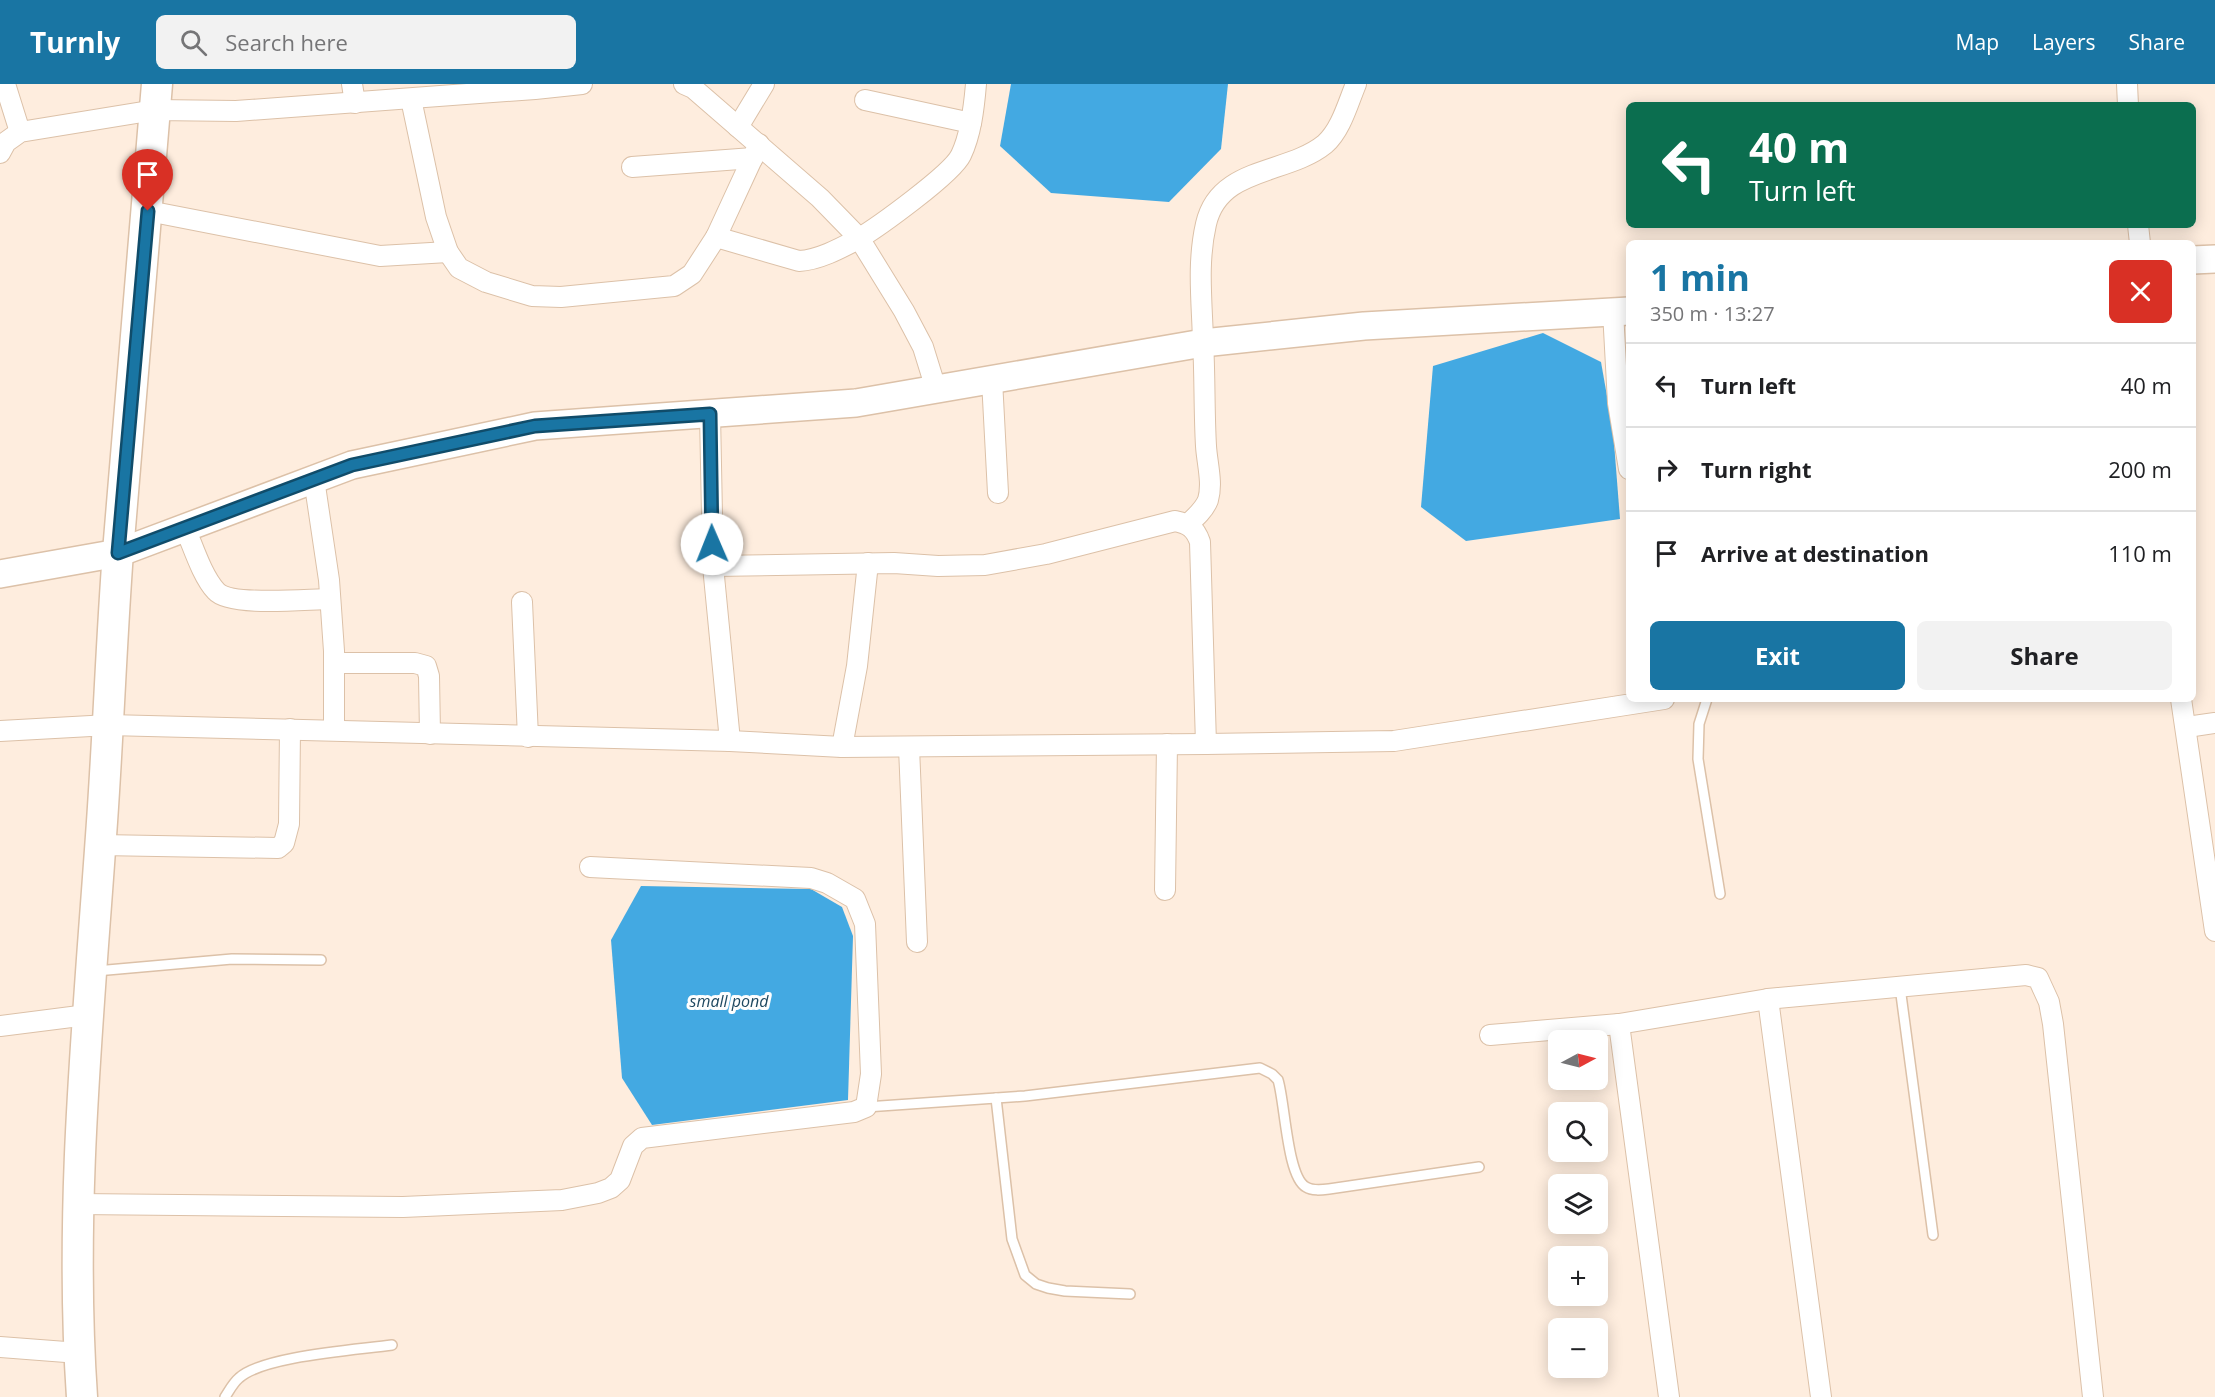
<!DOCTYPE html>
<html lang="en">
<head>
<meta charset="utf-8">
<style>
  :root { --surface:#fff; --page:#f2f2f2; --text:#202124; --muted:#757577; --line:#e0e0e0; --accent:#1975a3 }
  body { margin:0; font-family:"Open Sans",sans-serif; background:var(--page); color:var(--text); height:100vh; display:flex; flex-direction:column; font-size:22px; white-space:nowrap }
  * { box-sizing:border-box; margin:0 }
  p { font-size:20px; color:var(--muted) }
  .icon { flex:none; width:33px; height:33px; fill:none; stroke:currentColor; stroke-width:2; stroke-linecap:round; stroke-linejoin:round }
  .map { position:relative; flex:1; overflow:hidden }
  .side { position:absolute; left:1626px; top:156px; width:570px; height:462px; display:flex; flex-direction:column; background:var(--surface); border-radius:9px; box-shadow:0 3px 15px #0003 }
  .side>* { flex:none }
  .guide { position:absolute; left:1626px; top:18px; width:570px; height:126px; border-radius:9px; box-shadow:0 3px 15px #0003; background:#0b6e4f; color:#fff; overflow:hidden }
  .needle { width:39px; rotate:83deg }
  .fabs { position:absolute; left:1548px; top:946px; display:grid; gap:12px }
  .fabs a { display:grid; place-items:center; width:60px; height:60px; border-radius:9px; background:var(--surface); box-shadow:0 3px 15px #0003; font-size:30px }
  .pin { position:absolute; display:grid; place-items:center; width:51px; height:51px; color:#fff; margin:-62px -26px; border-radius:50% 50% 50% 0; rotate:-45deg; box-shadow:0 0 6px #0007 }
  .pin .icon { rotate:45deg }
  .me { position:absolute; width:66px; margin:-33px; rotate:359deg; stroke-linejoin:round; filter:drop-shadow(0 0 4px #0008) }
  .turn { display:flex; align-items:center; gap:21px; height:126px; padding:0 24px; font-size:27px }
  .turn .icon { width:78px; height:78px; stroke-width:2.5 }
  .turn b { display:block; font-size:42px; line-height:51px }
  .round { display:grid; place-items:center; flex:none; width:63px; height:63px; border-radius:9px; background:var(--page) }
  .summary { display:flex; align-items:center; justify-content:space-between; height:102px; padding:0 24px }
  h1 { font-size:36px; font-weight:700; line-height:45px; color:var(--accent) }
  .cta { display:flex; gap:12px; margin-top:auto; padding:12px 24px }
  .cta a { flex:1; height:69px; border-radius:9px; background:var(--accent); color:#fff; font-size:24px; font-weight:700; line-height:69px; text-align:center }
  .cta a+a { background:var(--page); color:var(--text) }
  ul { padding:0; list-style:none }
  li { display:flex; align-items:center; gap:18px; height:84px; padding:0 24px; border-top:2px solid var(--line) }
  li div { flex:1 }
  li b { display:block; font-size:22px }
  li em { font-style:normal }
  header { display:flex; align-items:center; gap:36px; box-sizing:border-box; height:84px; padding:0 30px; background:var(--accent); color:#fff }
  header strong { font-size:28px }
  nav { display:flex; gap:33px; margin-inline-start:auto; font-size:21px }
  .search { width:420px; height:54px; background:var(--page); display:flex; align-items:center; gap:15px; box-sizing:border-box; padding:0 21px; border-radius:9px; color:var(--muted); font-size:22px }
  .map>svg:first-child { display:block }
</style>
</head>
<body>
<header>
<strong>Turnly</strong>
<div class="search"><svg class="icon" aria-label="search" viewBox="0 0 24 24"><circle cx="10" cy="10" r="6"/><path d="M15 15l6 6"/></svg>Search here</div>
<nav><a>Map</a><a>Layers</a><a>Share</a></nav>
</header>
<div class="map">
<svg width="2215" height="1313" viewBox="0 0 2215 1313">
  <rect width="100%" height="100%" fill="#feedde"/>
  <g fill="#43a9e2">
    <polygon points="1011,0 1228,0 1221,65 1169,118 1051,109 1000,62"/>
    <polygon points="1543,249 1601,278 1613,346 1620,435 1466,457 1421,423 1433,282"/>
    <polygon points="641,802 811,805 842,823 853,852 848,1016 652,1041 622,994 611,856"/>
  </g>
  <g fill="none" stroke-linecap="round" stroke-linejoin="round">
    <defs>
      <g id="lane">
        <polyline points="1707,615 1699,640 1698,675 1720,810"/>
        <polyline points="96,887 232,875 321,876"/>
        <polyline points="1900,903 1933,1151"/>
        <polyline points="996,1014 1012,1155 1025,1191 1036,1200 1048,1204 1065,1207 1130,1210"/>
        <path d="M866 1023 1025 1012 1260 984 1272 990 1278 996C1285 1018 1287 1093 1306 1103 1312 1107 1321 1106 1329 1105L1479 1083"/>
        <path d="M225 1313C229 1307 233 1299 239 1294 263 1272 357 1266 392 1261"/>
      </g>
      <g id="street">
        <polyline points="5,0 20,48"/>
        <polyline points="352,0 355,19"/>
        <polyline points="684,0 693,4 820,114 859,154 904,227 923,263 936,305"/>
        <polyline points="2127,0 2128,21"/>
        <polyline points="411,15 436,133 448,168 459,184 486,198 532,212 561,213 674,202 692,190 716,153 759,60"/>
        <polyline points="865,16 971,39"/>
        <polyline points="738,43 764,0"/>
        <polyline points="0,69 6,58 20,48 155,26 236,27 535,5 582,0"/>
        <polyline points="632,83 753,74"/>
        <polyline points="148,127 380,172 448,168"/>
        <polyline points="2138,141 2140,159"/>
        <path d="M716 153 799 177C819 176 841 164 858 155 878 143 952 90 961 71 971 50 974 24 976 0"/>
        <polyline points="1613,227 1618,319 1629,385"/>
        <polyline points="992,296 998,409"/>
        <polyline points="710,330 713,482 730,657"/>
        <polyline points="314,395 329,496 334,567 334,646"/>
        <path d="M1188 440C1196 433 1204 426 1208 416 1213 399 1207 379 1206 362 1204 327 1205 292 1203 257 1202 218 1197 179 1206 140 1219 82 1287 91 1325 60 1341 46 1348 19 1356 0"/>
        <path d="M185 444C193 462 202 492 216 507 230 523 307 515 330 515"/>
        <path d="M713 482 894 479 938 482 985 481 1046 470 1175 437C1189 440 1195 444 1200 458L1206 660"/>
        <polyline points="522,518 528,653"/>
        <polyline points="334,579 415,579 426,582 429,592 430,650"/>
        <polyline points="2181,615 2215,847"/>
        <polyline points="2187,643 2215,639"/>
        <polyline points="0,647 109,641 730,657 842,663 1206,660 1394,657 1664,615"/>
        <polyline points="842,663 857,582 868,479"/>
        <polyline points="909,663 917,858"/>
        <polyline points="100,761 278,764 284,759 289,740 290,645"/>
        <polyline points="1165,806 1167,660"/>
        <polyline points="1768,915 1821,1313"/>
        <polyline points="1619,940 1669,1313"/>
        <polyline points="0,942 87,931"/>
        <polyline points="1490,951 1619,940 1768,915 2026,891 2038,894 2049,918 2053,940 2093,1313"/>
        <polyline points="77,1120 403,1123 562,1116 598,1109 611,1104 620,1096 633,1062 642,1054 854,1028 866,1023 871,990 865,840 855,815 827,799 811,794 590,783"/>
        <polyline points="0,1263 79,1269"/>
      </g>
      <g id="secondary">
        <polyline points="2193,176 2215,175"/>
        <polyline points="0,490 118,469 352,381 535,342 856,319 1203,259 1364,242 1629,227"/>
      </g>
      <path id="primary" d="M82 1313C69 1126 88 938 101 752 108 657 111 562 118 468 130 312 145 156 157 0"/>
    </defs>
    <use href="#lane" stroke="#dcc1a8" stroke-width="12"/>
    <use href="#street" stroke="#dcc1a8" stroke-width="22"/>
    <use href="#secondary" stroke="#dcc1a8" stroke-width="30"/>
    <use href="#primary" stroke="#dcc1a8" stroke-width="33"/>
    <use href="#lane" stroke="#fff" stroke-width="9"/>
    <use href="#street" stroke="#fff" stroke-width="20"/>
    <use href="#secondary" stroke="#fff" stroke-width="27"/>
    <use href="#primary" stroke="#fff" stroke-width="30"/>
  </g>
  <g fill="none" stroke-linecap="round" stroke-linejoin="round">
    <defs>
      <polyline id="route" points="148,127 118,469 352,381 535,342 710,330 712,460"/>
    </defs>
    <use href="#route" stroke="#104c6a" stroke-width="15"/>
    <use href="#route" stroke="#1975a3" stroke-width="10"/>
  </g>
  <g text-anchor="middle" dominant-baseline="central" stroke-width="6" stroke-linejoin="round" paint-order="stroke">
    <g font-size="16" font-style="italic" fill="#1e4860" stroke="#fefefe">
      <text x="729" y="917">small pond</text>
    </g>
  </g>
</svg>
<div class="fabs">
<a><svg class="needle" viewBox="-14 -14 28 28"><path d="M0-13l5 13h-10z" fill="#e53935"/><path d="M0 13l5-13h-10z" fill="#757577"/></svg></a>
<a><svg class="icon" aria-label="search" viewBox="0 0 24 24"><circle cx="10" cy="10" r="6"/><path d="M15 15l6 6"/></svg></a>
<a><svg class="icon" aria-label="layers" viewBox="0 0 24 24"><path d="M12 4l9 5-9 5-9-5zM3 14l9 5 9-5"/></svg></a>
<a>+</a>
<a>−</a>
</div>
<div class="pin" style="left:148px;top:127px;background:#d93025"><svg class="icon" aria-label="arrive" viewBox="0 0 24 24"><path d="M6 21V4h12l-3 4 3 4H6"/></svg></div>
<svg class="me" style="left:712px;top:460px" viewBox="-20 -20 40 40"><circle r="19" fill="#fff"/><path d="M0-13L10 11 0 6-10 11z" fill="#1975a3"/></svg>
<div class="guide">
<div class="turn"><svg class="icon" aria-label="left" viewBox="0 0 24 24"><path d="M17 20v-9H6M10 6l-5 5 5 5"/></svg><div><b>40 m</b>Turn left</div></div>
</div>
<section class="side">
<div class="summary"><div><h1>1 min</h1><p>350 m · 13:27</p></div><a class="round" style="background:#d93025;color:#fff"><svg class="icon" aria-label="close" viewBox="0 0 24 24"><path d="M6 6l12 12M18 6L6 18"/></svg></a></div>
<ul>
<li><svg class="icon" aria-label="left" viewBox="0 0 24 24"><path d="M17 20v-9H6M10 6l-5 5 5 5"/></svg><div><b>Turn left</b></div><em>40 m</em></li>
<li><svg class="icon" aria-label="right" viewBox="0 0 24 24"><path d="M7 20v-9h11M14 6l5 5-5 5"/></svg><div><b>Turn right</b></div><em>200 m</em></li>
<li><svg class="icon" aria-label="arrive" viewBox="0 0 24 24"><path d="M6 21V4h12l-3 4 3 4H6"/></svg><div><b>Arrive at destination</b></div><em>110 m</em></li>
</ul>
<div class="cta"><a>Exit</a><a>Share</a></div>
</section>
</div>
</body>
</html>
